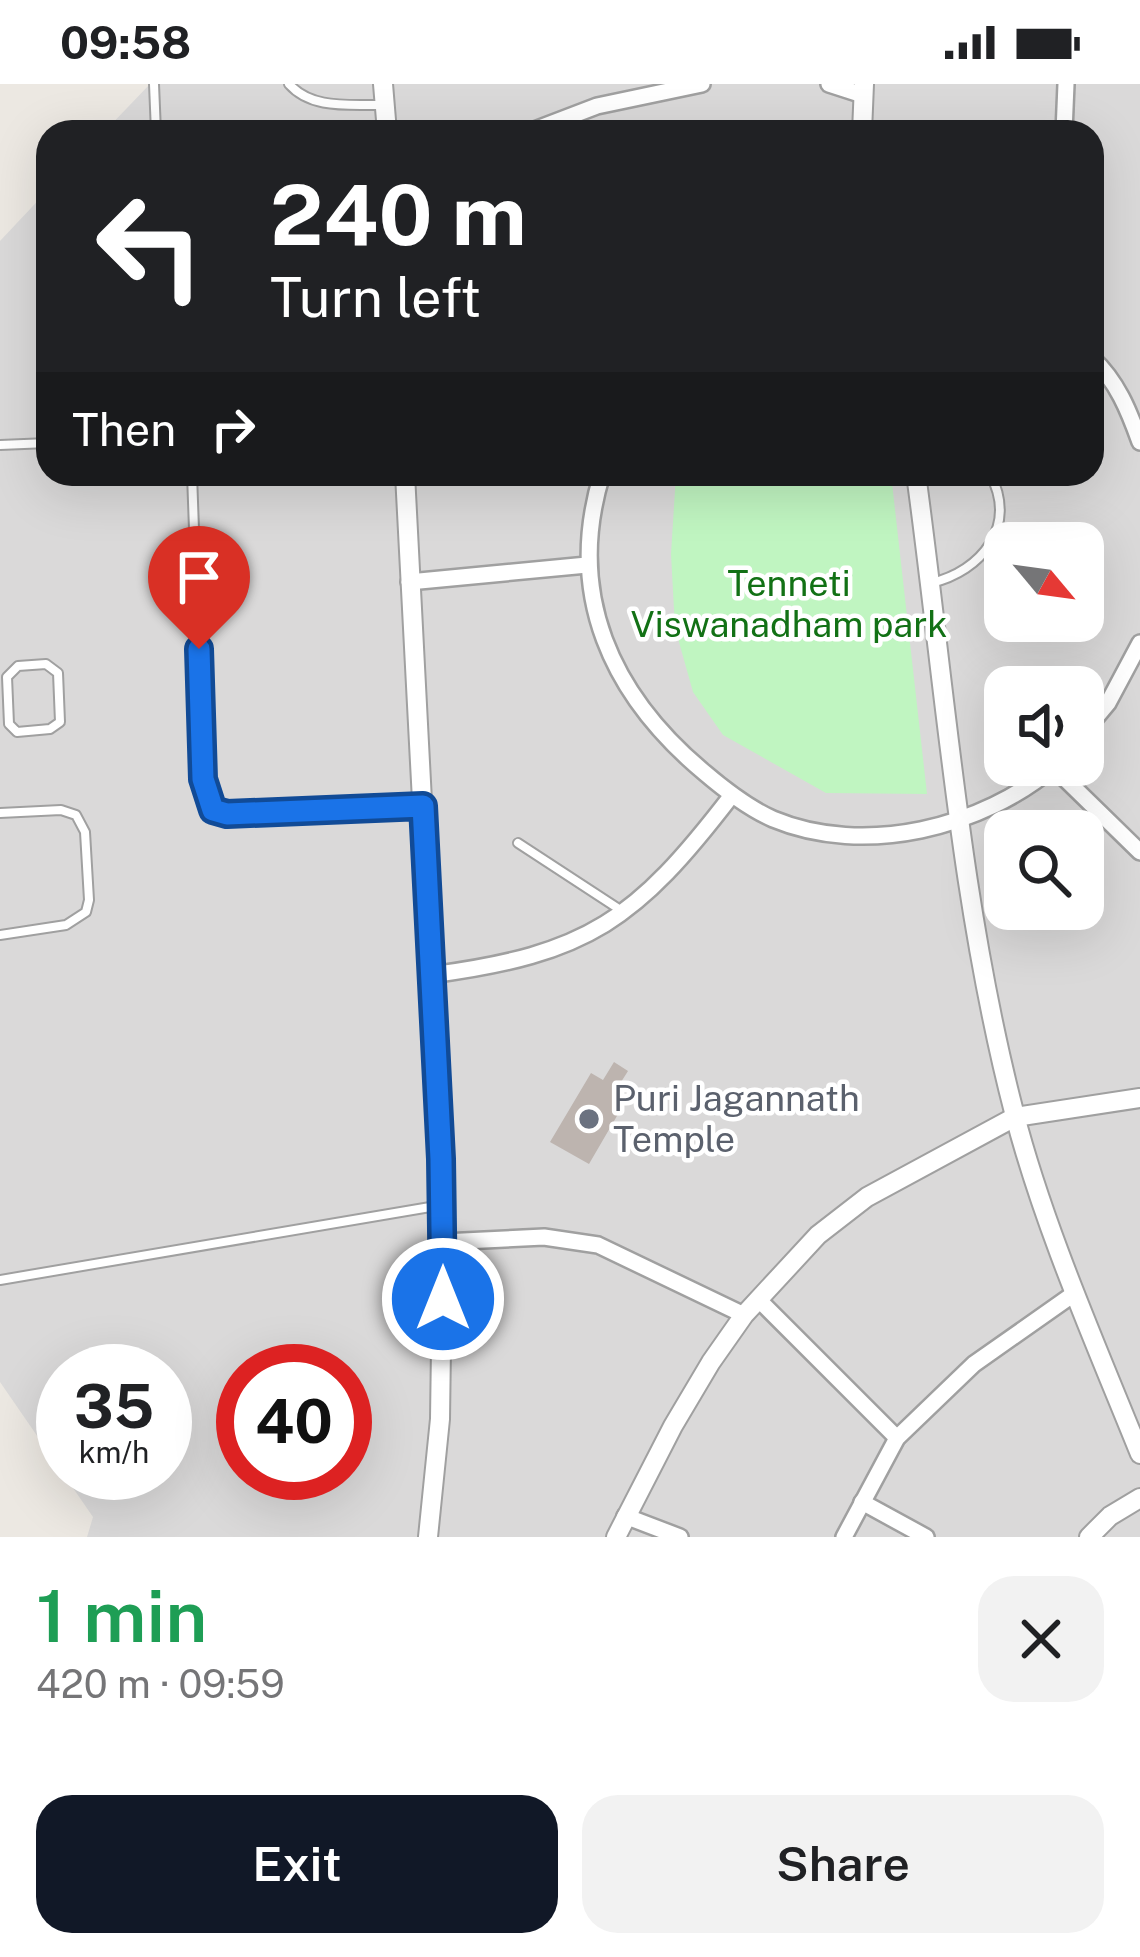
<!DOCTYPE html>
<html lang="en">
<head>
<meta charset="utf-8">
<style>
  :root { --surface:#fff; --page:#f2f2f2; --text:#202124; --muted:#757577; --accent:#111827 }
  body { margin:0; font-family:"Public Sans",sans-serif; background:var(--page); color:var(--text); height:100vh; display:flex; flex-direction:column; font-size:45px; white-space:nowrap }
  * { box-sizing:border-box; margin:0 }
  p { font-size:39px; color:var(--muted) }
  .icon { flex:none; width:66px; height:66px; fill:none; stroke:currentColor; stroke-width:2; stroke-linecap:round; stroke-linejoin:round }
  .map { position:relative; height:1453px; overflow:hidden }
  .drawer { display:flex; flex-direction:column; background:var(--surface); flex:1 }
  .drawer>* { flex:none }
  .top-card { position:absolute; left:36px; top:36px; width:1068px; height:366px; border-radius:36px; box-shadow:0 12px 48px #0002; background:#202124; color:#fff; overflow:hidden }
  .needle { width:78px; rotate:119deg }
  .tools { position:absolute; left:984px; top:438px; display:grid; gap:24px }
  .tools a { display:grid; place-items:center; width:120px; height:120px; border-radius:24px; background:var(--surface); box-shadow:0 12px 48px #0002; font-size:60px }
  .speed { position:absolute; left:36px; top:1260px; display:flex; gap:24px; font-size:60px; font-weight:700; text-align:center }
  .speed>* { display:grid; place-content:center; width:156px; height:156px; border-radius:50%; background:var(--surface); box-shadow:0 12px 48px #0002; line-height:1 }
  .speed small { font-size:30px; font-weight:400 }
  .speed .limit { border:18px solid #d22; background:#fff; color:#111 }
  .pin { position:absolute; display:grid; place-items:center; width:102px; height:102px; color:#fff; margin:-123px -51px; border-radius:50% 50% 50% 0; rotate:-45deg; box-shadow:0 0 12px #0007 }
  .pin .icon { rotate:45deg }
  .me { position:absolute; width:132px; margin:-66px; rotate:0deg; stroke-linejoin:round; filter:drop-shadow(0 0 9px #0008) }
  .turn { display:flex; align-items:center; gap:42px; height:252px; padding:0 36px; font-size:54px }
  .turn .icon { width:156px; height:156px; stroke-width:2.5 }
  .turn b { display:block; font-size:84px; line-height:102px }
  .then { display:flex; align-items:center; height:114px; padding:0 36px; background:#0003; gap:24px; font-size:45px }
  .round { display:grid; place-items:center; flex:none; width:126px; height:126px; border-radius:36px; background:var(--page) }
  .summary { display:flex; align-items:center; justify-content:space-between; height:204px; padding:0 36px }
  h1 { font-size:72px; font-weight:600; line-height:90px; color:#1e9e55 }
  .action { display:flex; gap:24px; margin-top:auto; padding:24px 36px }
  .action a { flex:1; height:138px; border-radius:36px; background:var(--accent); color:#fff; font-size:48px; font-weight:600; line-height:138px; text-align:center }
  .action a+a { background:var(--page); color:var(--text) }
  .status { display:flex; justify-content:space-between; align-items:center; height:84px; padding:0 60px; background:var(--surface); direction:ltr }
  .status svg { height:33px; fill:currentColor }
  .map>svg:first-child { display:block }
</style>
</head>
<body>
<div class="status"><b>09:58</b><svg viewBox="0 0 49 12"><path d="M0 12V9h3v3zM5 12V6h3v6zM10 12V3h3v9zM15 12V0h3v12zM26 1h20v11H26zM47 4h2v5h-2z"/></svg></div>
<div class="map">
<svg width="1140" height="1453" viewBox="0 0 1140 1453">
  <rect width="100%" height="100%" fill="#ece8e2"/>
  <path fill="#dad9d9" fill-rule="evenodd" d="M150 0H1140V1453H87L93 1433 0 1298V157L48 106V390H1092V48H104ZM1005 459H1083V537H1005ZM1005 603H1083V681H1005ZM1005 747H1083V825H1005ZM63 1287H165V1389H63ZM243 1287H345V1389H243Z"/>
  <polygon fill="#c0f5c1" points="676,390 891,390 927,710 826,709 723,651 693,608 675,544 671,470"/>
  <polygon fill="#bdb4af" points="614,978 628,987 616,1006 628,1013 589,1080 550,1058 591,989 603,996"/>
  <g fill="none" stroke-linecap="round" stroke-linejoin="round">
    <defs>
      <g id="service">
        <polyline points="154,0 156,48"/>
        <path d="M289 0C312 26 350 20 383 21"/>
        <polyline points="0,361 48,359"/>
        <polyline points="192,390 203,695 213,726 227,731 423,722"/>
        <path d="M931 499C982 487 1018 442 990 390"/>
        <polygon points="46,580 58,589 60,638 50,645 17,648 9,640 7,593 18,582"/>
        <polyline points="0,729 61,726 76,731 85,748 89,816 86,828 66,841 0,851"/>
        <polyline points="518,759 622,827"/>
        <polyline points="0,1196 442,1121"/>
      </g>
      <g id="minor">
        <polyline points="829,0 863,11"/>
        <polyline points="529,48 597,22 702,0"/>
        <polyline points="1064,48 1066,0"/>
        <path d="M1092 274C1117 297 1129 327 1140 358"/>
        <path d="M602 390C565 510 611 611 705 689 725 706 748 724 773 735 864 773 983 744 1056 681"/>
        <polyline points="409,498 587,481"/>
        <polyline points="1083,649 1108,619 1140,559"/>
        <polyline points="1054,684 1140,768"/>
        <path d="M431 891C589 870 636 836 732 711"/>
        <polyline points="443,1158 544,1153 598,1161 744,1231"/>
        <polyline points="758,1215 897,1354"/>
        <polyline points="862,1418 926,1453"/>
        <polyline points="625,1432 680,1453"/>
        <polyline points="844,1453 897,1354 974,1280 1075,1209"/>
      </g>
      <g id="tertiary">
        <polyline points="383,0 387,48"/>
        <polyline points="862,48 864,0"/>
        <polyline points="405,390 443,1121 440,1335 428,1453"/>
        <path d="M916 390C945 602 960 820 1014 1028 1043 1141 1096 1261 1140 1370"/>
        <polyline points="616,1453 673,1342 711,1278 744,1231 818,1151 867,1113 1015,1033 1140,1014"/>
        <polyline points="1089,1453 1110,1432 1140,1414"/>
      </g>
    </defs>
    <use href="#service" stroke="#a0a0a0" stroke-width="12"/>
    <use href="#minor" stroke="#a0a0a0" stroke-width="20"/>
    <use href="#tertiary" stroke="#a0a0a0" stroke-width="22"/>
    <use href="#service" stroke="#fff" stroke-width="8"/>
    <use href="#minor" stroke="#fff" stroke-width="15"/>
    <use href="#tertiary" stroke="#fff" stroke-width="18"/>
  </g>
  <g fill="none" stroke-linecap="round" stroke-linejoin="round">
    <defs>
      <polyline id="route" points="199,565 203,695 213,726 227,730 423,722 441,1075 443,1215"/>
    </defs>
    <use href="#route" stroke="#114b97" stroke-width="30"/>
    <use href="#route" stroke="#1a73e8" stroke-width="21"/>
  </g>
  <circle fill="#6b7280" stroke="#fff" stroke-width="4.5" cx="589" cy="1035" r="12"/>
  <g text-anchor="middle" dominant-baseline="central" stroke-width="9" stroke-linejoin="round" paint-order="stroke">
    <g font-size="36" fill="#127115" stroke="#fff">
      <text x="789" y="499">Tenneti<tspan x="789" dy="41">Viswanadham park</tspan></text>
    </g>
    <g font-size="36" fill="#5b616d" stroke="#fff" text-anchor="start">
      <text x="613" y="1014">Puri Jagannath<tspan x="613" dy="41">Temple</tspan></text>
    </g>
  </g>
</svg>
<div class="tools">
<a><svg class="needle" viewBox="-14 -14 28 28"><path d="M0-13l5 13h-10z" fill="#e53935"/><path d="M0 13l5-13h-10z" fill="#757577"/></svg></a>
<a><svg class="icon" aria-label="sound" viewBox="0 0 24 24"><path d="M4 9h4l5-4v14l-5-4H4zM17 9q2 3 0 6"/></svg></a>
<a><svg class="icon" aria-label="search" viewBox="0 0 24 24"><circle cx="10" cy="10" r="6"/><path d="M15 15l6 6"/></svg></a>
</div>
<div class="speed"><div>35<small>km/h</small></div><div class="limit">40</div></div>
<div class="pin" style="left:199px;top:565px;background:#d93025"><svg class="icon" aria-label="arrive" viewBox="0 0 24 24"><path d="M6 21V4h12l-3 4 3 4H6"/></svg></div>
<svg class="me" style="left:443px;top:1215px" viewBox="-20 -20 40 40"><circle r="17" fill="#1a73e8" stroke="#fff" stroke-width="3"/><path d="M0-11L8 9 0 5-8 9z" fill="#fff"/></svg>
<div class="top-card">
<div class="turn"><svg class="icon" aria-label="left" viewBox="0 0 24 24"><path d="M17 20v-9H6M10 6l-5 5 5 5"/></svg><div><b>240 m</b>Turn left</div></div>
<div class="then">Then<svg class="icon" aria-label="right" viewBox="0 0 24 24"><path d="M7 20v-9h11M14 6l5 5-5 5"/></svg></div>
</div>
</div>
<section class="drawer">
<div class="summary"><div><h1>1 min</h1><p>420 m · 09:59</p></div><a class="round"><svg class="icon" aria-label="close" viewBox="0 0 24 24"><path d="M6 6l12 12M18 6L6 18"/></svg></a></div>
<div class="action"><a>Exit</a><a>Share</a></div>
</section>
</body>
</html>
